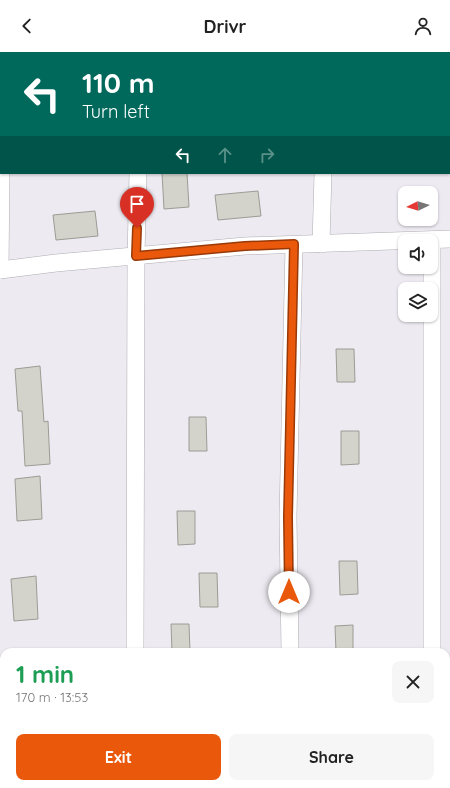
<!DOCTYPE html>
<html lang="en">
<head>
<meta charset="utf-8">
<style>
  :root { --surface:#fff; --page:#f6f6f6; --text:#222; --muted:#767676; --accent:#ea580c }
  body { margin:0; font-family:Quicksand,sans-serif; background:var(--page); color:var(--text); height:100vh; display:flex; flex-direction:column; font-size:15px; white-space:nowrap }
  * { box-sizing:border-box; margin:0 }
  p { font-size:13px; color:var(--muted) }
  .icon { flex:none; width:22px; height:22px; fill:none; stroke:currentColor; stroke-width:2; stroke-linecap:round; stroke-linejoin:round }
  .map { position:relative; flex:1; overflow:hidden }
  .sheet { position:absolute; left:0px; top:596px; width:450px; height:140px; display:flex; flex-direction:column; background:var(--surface); border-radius:12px 12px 0 0; box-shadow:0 1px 3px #0004 }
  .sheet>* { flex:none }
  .guide { position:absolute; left:0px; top:0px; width:450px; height:122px; box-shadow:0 1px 3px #0004; background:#00695c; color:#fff; overflow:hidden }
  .needle { width:26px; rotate:265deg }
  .fabs { position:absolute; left:398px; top:134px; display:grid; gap:8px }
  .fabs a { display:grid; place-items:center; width:40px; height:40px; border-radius:8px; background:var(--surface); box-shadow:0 1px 3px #0004; font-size:20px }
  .pin { position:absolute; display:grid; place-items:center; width:34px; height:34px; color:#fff; margin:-41px -17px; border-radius:50% 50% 50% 0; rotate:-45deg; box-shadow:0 0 4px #0007 }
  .pin .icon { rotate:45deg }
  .me { position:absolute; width:44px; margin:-22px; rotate:0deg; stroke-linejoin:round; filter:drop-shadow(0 0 3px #0008) }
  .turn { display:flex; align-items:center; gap:14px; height:84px; padding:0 16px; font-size:18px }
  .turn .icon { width:52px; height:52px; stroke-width:2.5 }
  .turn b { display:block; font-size:28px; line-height:34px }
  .lanes { display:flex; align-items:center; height:38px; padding:0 16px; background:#0003; justify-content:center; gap:20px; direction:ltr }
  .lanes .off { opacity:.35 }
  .round { display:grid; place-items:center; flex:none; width:42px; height:42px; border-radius:8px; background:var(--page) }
  .head { display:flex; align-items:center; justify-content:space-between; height:68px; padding:0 16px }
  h1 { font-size:24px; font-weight:700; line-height:30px; color:#1e9e55 }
  .primary-button { display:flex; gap:8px; margin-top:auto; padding:8px 16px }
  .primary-button a { flex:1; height:46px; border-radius:8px; background:var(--accent); color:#fff; font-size:16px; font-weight:700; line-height:46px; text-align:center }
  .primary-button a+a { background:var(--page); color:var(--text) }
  header { display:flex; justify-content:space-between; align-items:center; height:52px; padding:0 16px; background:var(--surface); font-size:18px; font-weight:700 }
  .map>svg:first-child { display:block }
</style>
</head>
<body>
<header><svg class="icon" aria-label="back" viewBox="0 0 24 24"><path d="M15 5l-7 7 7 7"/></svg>Drivr<svg class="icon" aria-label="person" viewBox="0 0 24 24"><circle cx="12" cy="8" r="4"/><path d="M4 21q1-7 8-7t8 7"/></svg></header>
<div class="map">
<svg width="450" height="736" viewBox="0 0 450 736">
  <rect width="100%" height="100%" fill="#edeaf1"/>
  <g fill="#d3d3cc" stroke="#9c9c95">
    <polygon points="162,121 187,121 189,155 164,157"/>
    <polygon points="258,139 261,164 218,168 215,143"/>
    <polygon points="95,159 98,184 56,188 53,163"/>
    <polygon points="336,297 354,297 355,330 337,330"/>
    <polygon points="40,314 44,370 48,369 50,412 25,414 22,359 18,359 15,317"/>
    <polygon points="189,365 206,365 207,399 189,399"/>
    <polygon points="341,379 359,379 359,412 341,413"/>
    <polygon points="40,424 42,467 17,469 15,427"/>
    <polygon points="177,459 195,459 195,492 178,493"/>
    <polygon points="339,509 357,509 358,542 340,543"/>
    <polygon points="199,521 217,521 218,555 200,555"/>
    <polygon points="36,524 38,567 14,569 11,527"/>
    <polygon points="171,572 189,572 190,600 172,600"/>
    <polygon points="353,573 353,600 336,600 335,574"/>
  </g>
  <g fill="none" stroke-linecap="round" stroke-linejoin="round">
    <defs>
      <g id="street">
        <polyline points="2,1 2,0"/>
        <polyline points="141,1 141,0"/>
        <polyline points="326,1 326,0"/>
        <polyline points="321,192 323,121"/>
        <polyline points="0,218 56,211 245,194 450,187"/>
        <polyline points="0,218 1,121"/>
        <polyline points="135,600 136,204 138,121"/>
        <polyline points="290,600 288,465 294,193"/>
        <polyline points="432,600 432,188"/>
        <polyline points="291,732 291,736"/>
        <polyline points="134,736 134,732"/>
        <polyline points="432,736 432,732"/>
      </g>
    </defs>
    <use href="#street" stroke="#b0adb3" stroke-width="18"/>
    <use href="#street" stroke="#fff" stroke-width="17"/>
  </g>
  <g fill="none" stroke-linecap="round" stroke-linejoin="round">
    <defs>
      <polyline id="route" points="137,176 136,204 245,194 294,192 288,465 289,540"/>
    </defs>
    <use href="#route" stroke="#983908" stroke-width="10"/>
    <use href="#route" stroke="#ea580c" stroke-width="7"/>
  </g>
</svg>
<div class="fabs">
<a><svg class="needle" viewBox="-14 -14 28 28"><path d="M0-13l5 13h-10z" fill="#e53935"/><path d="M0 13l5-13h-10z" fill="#767676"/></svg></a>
<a><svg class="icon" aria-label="sound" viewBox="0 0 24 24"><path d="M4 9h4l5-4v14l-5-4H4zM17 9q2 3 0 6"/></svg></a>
<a><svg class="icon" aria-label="layers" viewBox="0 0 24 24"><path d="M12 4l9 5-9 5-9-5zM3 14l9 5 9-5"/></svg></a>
</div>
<div class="pin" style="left:137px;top:176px;background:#d93025"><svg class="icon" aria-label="arrive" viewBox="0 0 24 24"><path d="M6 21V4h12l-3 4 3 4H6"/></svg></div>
<svg class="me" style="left:289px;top:540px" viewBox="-20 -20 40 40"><circle r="19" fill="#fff"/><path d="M0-13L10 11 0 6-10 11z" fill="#ea580c"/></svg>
<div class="guide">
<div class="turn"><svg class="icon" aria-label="left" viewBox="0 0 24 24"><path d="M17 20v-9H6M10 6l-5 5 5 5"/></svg><div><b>110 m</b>Turn left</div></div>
<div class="lanes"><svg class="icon" aria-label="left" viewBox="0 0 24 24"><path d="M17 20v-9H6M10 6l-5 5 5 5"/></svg><svg class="icon off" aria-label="ahead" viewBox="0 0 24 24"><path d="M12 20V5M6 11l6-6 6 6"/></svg><svg class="icon off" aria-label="right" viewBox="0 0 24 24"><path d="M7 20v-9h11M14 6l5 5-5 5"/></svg></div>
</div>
<section class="sheet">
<div class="head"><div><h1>1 min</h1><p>170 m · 13:53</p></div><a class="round"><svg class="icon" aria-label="close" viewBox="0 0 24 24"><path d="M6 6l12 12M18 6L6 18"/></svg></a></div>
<div class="primary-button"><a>Exit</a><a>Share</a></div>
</section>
</div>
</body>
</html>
